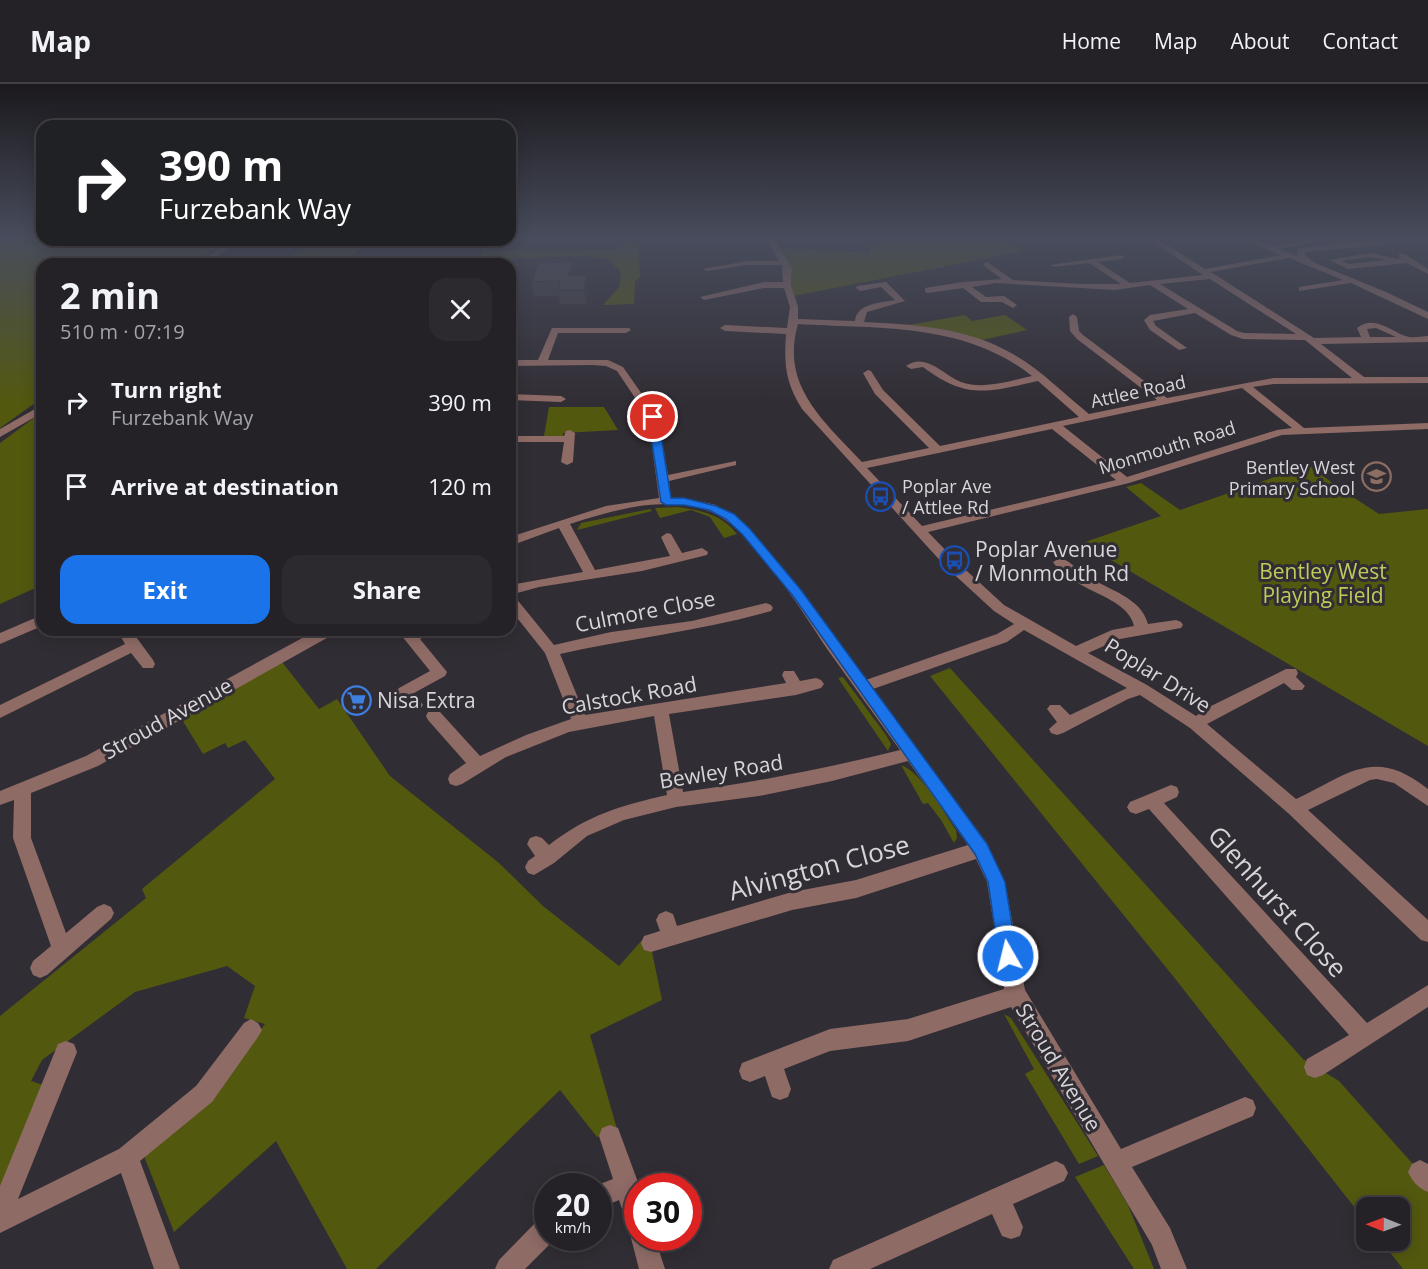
<!DOCTYPE html>
<html lang="en">
<head>
<meta charset="utf-8">
<style>
  :root { --surface:#252227; --page:#2d2a2f; --text:#f1f3f6; --muted:#a3a4a7; --line:#423f44; --accent:#1a73e8 }
  body { margin:0; font-family:"Open Sans",sans-serif; background:var(--page); color:var(--text); height:100vh; display:flex; flex-direction:column; font-size:22px; white-space:nowrap }
  * { box-sizing:border-box; margin:0 }
  p { font-size:20px; color:var(--muted) }
  .icon { flex:none; width:33px; height:33px; fill:none; stroke:currentColor; stroke-width:2; stroke-linecap:round; stroke-linejoin:round }
  .map { position:relative; flex:1; overflow:hidden }
  .sheet { position:absolute; left:36px; top:174px; width:480px; height:378px; display:flex; flex-direction:column; background:var(--surface); border-radius:18px; box-shadow:0 3px 15px #0003,0 0 0 2px var(--line) }
  .sheet>* { flex:none }
  .top-card { position:absolute; left:36px; top:36px; width:480px; height:126px; border-radius:18px; box-shadow:0 3px 15px #0003,0 0 0 2px var(--line); background:#202124; color:#fff; overflow:hidden }
  .needle { width:39px; rotate:271deg }
  .tools { position:absolute; left:1356px; top:1113px; display:grid; gap:12px }
  .tools a { display:grid; place-items:center; width:54px; height:54px; border-radius:12px; background:var(--surface); box-shadow:0 3px 15px #0003,0 0 0 2px var(--line); font-size:30px }
  .speed { position:absolute; left:534px; top:1089px; display:flex; gap:12px; font-size:30px; font-weight:700; text-align:center }
  .speed>* { display:grid; place-content:center; width:78px; height:78px; border-radius:50%; background:var(--surface); box-shadow:0 3px 15px #0003,0 0 0 2px var(--line); line-height:1 }
  .speed small { font-size:15px; font-weight:400 }
  .speed .limit { border:9px solid #d22; background:#fff; color:#111 }
  .pin { position:absolute; display:grid; place-items:center; width:51px; height:51px; color:#fff; margin:-26px; border:3px solid #fff; border-radius:50%; box-shadow:0 2px 6px #0007 }
  .me { position:absolute; width:66px; margin:-33px; rotate:352deg; stroke-linejoin:round; filter:drop-shadow(0 0 4px #0008) }
  .turn { display:flex; align-items:center; gap:21px; height:126px; padding:0 24px; font-size:27px }
  .turn .icon { width:78px; height:78px; stroke-width:2.5 }
  .turn b { display:block; font-size:42px; line-height:51px }
  .round { display:grid; place-items:center; flex:none; width:63px; height:63px; border-radius:18px; background:var(--page) }
  .summary { display:flex; align-items:center; justify-content:space-between; height:102px; padding:0 24px }
  h1 { font-size:36px; font-weight:700; line-height:45px }
  .primary-button { display:flex; gap:12px; margin-top:auto; padding:12px 24px }
  .primary-button a { flex:1; height:69px; border-radius:18px; background:var(--accent); color:#fff; font-size:24px; font-weight:700; line-height:69px; text-align:center }
  .primary-button a+a { background:var(--page); color:var(--text) }
  ul { padding:0; list-style:none }
  li { display:flex; align-items:center; gap:18px; height:84px; padding:0 24px }
  li div { flex:1 }
  li b { display:block; font-size:22px }
  li em { font-style:normal }
  header { display:flex; align-items:center; gap:36px; box-sizing:border-box; height:84px; padding:0 30px; background:var(--surface); border-bottom:2px solid var(--line) }
  header strong { font-size:28px }
  nav { display:flex; gap:33px; margin-inline-start:auto; font-size:21px }
  .map>svg:first-child { display:block }
</style>
</head>
<body>
<header>
<strong>Map</strong>
<nav><a>Home</a><a>Map</a><a>About</a><a>Contact</a></nav>
</header>
<div class="map">
<svg width="1428" height="1185" viewBox="0 0 1428 1185">
  <rect width="100%" height="100%" fill="#312d34"/>
  <g fill="#53580f">
    <polygon points="0,154 42,154 42,156 229,156 193,180 42,180 42,314 0,344"/>
    <polygon points="631,154 638,154 640,193 635,197 634,220 603,221 619,203 621,188 608,175 580,172 500,175 492,180 476,180 483,167 617,166"/>
    <path d="M881 154 975 156 976 154C993 154 1009 158 1024 167L793 212 791 208 792 186 780 164 869 169 871 160H878Z"/>
    <polygon points="320,156 376,156 336,180 278,179"/>
    <polygon points="965,231 972,237 1005,231 1027,246 982,256 909,241"/>
    <polygon points="549,323 604,323 618,346 563,349 563,352 544,352"/>
    <polygon points="42,328 42,501 0,520 0,359"/>
    <polygon points="1309,381 1339,404 1379,430 1428,425 1428,662 1082,459 1161,432 1126,403 1141,399 1180,426"/>
    <path d="M677 423C701 426 722 431 737 450L724 454 710 433 691 426 660 434 655 424Z"/>
    <polygon points="650,425 652,427 577,446 581,439"/>
    <polygon points="282,578 319,625 337,615 390,692 499,779 543,822 619,882 644,854 652,868 662,916 590,951 617,1045 597,1053 560,1006 376,1185 347,1185 276,1057 174,1148 144,1072 217,1006 265,940 244,934 255,902 227,882 135,908 42,976 31,997 43,1001 0,1116 0,932 146,814 142,805 275,695 245,656 228,664 225,659 203,670 181,634"/>
    <polygon points="950,584 1303,975 1339,997 1428,1097 1428,1185 1403,1185 1381,1157 1400,1156 1400,1124 1366,1124 1366,1138 1173,892 930,592"/>
    <polygon points="843,593 886,651 891,660 888,667 838,594"/>
    <path d="M901 681C921 688 943 728 956 746L957 754 954 759 941 736 928 719 923 720Z"/>
    <polygon points="1004,930 1011,934 1098,1072 1079,1080 1025,990 1034,985"/>
    <polygon points="1104,1081 1128,1121 1154,1185 1134,1185 1075,1093"/>
  </g>
  <g fill="none" stroke-linecap="round" stroke-linejoin="round">
    <g fill="#8f6b66" fill-rule="evenodd">
      <path d="M765 154H773L792 184 791 201 798 223V235L855 237C857 219 880 219 895 216L881 203 860 207 856 204 857 202 886 198 905 217 867 228 864 238C913 240 969 244 1013 270 1041 286 1064 310 1089 330L1157 316 1077 255 1070 247 1069 233 1073 230 1077 233 1079 247 1083 251 1167 314 1274 294H1352L1305 256 1243 255 1231 251 1195 229 1153 237 1156 242 1187 264 1179 266 1150 246 1144 236 1150 231 1188 225 1150 201 1115 206 996 199 972 203 986 213 1004 212 1017 221 1013 224 1002 218H981L963 204 928 209 925 208V204L963 198 1002 195 984 182 983 180 987 178 1013 196 1082 200H1121L1089 179 1054 183 1050 181 1120 171 1124 173 1123 175 1098 178 1130 199 1203 191 1147 154H1156L1205 185 1281 171 1241 154H1252L1272 162 1317 154V157L1279 165 1297 172V166L1301 164 1346 158 1381 157H1384V161L1305 168 1304 170 1315 179 1386 208 1428 228V235L1351 199 1299 207V203L1343 196 1289 174 1211 188 1314 254 1361 253 1357 244C1375 229 1394 250 1409 253 1415 254 1422 252 1428 252V258L1321 260 1364 293H1428V299L1274 300 1253 303 1304 344 1428 339V345L1282 351 1129 399 928 448 956 477 1004 521 1076 562 1112 546 1134 542C1129 519 1097 511 1078 499 1070 494 1063 487 1055 481L1053 478 1060 474C1070 476 1078 487 1087 492 1108 506 1141 513 1148 540L1176 536 1181 538 1183 541 1181 544 1120 555 1088 569 1147 601 1196 632 1207 624 1286 585H1296L1298 589 1296 593 1305 602 1302 606H1292L1284 599 1207 640 1296 715C1349 690 1374 662 1428 705V722L1394 699 1377 695 1370 696 1308 726 1428 836V858L1421 856 1288 729 1190 644 1140 611 1128 615 1063 649 1057 651 1051 649 1049 645 1057 638 1047 625 1050 621H1060L1070 631 1127 604 1024 546 1007 558 873 605 987 759 1005 798 1025 906 1121 1065 1245 1013 1253 1016 1256 1024 1253 1032 1132 1083 1170 1144 1187 1185H1161L1152 1161 1011 923 908 957 830 967 784 985 791 1005 788 1013 780 1016 772 1013 765 992 750 998 742 995 739 987 742 979 830 945 908 935 1004 905 987 798 976 775 856 814 792 826 651 868 644 866 641 859 644 852 660 847 656 836 659 830 666 827 673 830 677 842 792 808 856 796 968 761 908 677 832 697 759 712 676 723 624 736 587 752 554 779 534 791 528 789 525 783 528 777 535 772 527 760 530 754 536 752 542 754 549 761C588 731 619 722 667 711L654 632 569 648 506 673 462 700 456 702 450 700 448 695 450 690 466 679 428 636 426 632 428 628H440L480 672 526 651 571 635 545 569 510 525V511L515 513 554 561 611 548 692 537 766 519 771 521 773 524 771 527C701 547 630 554 560 570L585 631 786 599 782 591 784 587H794L800 597 816 594 821 596 824 600 821 604 796 611 669 630 683 708C757 698 828 684 900 666 876 633 853 601 830 569 804 531 751 442 709 427 665 411 613 426 570 440L595 486 670 472 661 453 667 449 671 450 682 469 702 464 708 468 707 471 642 487 539 503 510 511V501L583 488 559 444 510 462V453L606 422 659 414 648 333 617 287 606 282 592 281 510 282V276H538L552 244H629L631 246 626 249H558L548 276H608L623 283 658 333 668 391 736 377V381L669 397 671 414 689 415 716 421 741 436 785 486 866 596 997 550 1014 540 994 527 946 483 802 325C785 298 784 280 786 250L725 247 720 244 725 241 787 244 790 223 784 204H764L704 216 700 213 764 198H783L782 181H747L707 187 703 185 747 177H779ZM1210 195 1296 250 1244 249 1237 247 1160 200ZM798 240C878 245 964 238 1032 292 1009 297 984 306 961 298 943 291 926 268 906 282L911 285 923 283C967 316 988 308 1038 297L1079 333 940 362 883 306 871 287 868 286 863 289 875 310 929 364 862 378C824 337 780 302 798 240ZM1376 244 1396 253H1370L1367 245ZM1242 304 1292 344 1277 346 1127 393 1063 342ZM1052 345 1116 396 922 442 867 384Z"/>
      <polygon points="817,154 850,154 853,156 849,158"/>
      <polygon points="1044,154 1065,154 1032,160 1028,158"/>
      <polygon points="232,156 241,156 206,180 197,180"/>
      <path d="M1370 169 1399 175V170H1405L1428 185V190L1407 179 1348 185 1329 176ZM1370 173 1385 176 1349 180 1342 177Z"/>
      <polygon points="510,310 561,312 566,315 561,318 510,316"/>
      <polygon points="42,321 42,329 0,353 0,345"/>
      <polygon points="570,346 575,349 573,378 567,381 561,378 564,358 510,358 510,352 564,352 566,347"/>
      <polygon points="42,531 42,542 0,560 0,549"/>
      <polygon points="117,546 131,546 153,576 155,580 153,584 143,584 131,569 0,634 0,621 125,560"/>
      <polygon points="317,546 336,546 334,550 98,682 31,709 31,754 66,849 97,823 104,820 111,823 114,829 111,835 47,891 40,894 33,891 30,884 33,877 51,862 13,754 14,716 0,721 0,707 86,672"/>
      <path d="M397 546H434L432 550 420 555 447 588 445 592 414 609 423 621 420 625C409 629 402 617 396 608L399 604 430 587Z"/>
      <polygon points="1171,701 1177,703 1179,708 1177,713 1164,719 1367,939 1428,901 1428,923 1323,991 1315,994 1307,991 1304,983 1307,975 1349,951 1149,725 1136,730 1130,728 1127,723 1130,718"/>
      <polygon points="251,935 258,939 262,946 258,953 212,1018 140,1077 180,1185 154,1185 121,1089 0,1149 0,1102 58,960 66,957 74,960 77,968 18,1115 119,1065 196,1002 244,939"/>
      <polygon points="610,1041 618,1044 639,1101 638,1154 655,1154 665,1185 639,1185 631,1154 634,1146 629,1145 619,1116 598,1125 598,1102 595,1102 613,1095 599,1052 602,1044"/>
      <path d="M1420 1076 1428 1080V1108C1418 1104 1413 1098 1408 1088L1412 1080Z"/>
      <polygon points="1056,1077 1064,1081 1068,1089 1064,1097 1013,1120 1023,1143 1020,1152 1011,1155 1002,1152 992,1130 870,1185 829,1185 833,1176"/>
      <polygon points="548,1132 548,1154 556,1154 525,1185 495,1185 499,1176 539,1135"/>
    </g>
  </g>
  <polygon fill="#413c42" points="574,191 588,206 586,220 560,220 559,212 534,212 532,198"/>
  <g fill="#353136">
    <polygon points="573,178 574,192 569,191"/>
    <polygon points="587,191 588,206 586,220 584,206"/>
  </g>
  <polygon fill="#4c464d" stroke="#353136" stroke-width="1.5" points="538,178 573,178 569,191 587,191 584,206 558,206 560,197 532,198"/>
  <linearGradient id="sky" x2="0" y2="1"><stop stop-color="#1b191d"/><stop offset="0.48" stop-color="#484c5c"/><stop offset="1" stop-color="#484c5c" stop-opacity="0"/></linearGradient>
  <rect width="1428" height="320" fill="url(#sky)"/>
  <polygon fill="#1a73e8" stroke="#114b97" stroke-width="1.5" points="653,330 658,333 671,414 684,414 716,422 734,430 750,445 801,506 987,760 1005,798 1017,872 1014,878 1008,881 1002,878 999,872 988,798 975,770 793,512 742,450 726,435 709,426 684,421 666,421 661,418 648,333"/>
  <defs>
    <symbol id="school-ring" viewBox="-11 -11 22 22"><circle r="9.5" fill="#312d34" stroke="#8d6e63" stroke-width="1.5"/><path d="M0-5L7-2L0 1L-7-2ZM-4 1L0 2.5L4 1V4Q0 6-4 4Z" fill="#8d6e63"/></symbol>
    <symbol id="bus-ring" viewBox="-11 -11 22 22"><circle r="9.5" fill="#312d34" stroke="#1a4fb4" stroke-width="1.5"/><path d="M-5-6H5V4H4V6H2V4H-2V6H-4V4H-5ZM-3.5-4V0h7V-4ZM-3.5 1.2v1.5H-2V1.2ZM2 1.2v1.5H3.5V1.2Z" fill="#1a4fb4"/></symbol>
    <symbol id="supermarket-ring" viewBox="-11 -11 22 22"><circle r="9.5" fill="#312d34" stroke="#3f7fe0" stroke-width="1.5"/><path d="M-6-5.5h2.5l.6 2H6L4.5 2H-2.5L-4.4-4H-6ZM-1.5 3.2a1.3 1.3 0 1 0 .1 0ZM3 3.2a1.3 1.3 0 1 0 .1 0Z" fill="#3f7fe0"/></symbol>
  </defs>
  <g fill-rule="evenodd">
    <use href="#school-ring" x="1360" y="376" width="33" height="33"/>
    <use href="#bus-ring" x="864" y="396" width="33" height="33"/>
    <use href="#bus-ring" x="938" y="460" width="33" height="33"/>
    <use href="#supermarket-ring" x="340" y="600" width="33" height="33"/>
  </g>
  <g text-anchor="middle" dominant-baseline="central" stroke-width="6" stroke-linejoin="round" paint-order="stroke">
    <g font-size="18" fill="#d8d5da" stroke="#312d34">
      <text transform="translate(1138 307) rotate(-12)">Attlee Road</text>
      <text transform="translate(1167 363) rotate(-17)">Monmouth Road</text>
    </g>
    <g font-size="18" fill="#d8d5da" stroke="#312d34" text-anchor="end">
      <text x="1355" y="383">Bentley West<tspan x="1355" dy="21">Primary School</tspan></text>
      <text x="902" y="402" text-anchor="start">Poplar Ave<tspan x="902" dy="21">/ Attlee Rd</tspan></text>
    </g>
    <g font-size="21" fill="#d8d5da" stroke="#312d34" text-anchor="start">
      <text x="975" y="465">Poplar Avenue<tspan x="975" dy="24">/ Monmouth Rd</tspan></text>
      <text x="377" y="616">Nisa Extra</text>
    </g>
    <g font-size="21" fill="#c0ca5a" stroke="#312d34">
      <text x="1323" y="487">Bentley West<tspan x="1323" dy="24">Playing Field</tspan></text>
    </g>
    <g font-size="21" fill="#d8d5da" stroke="#312d34">
      <text transform="translate(645 527) rotate(-11)">Culmore Close</text>
      <text transform="translate(1158 591) rotate(32)">Poplar Drive</text>
      <text transform="translate(629 611) rotate(-10)">Calstock Road</text>
      <text transform="translate(167 634) rotate(-29)">Stroud Avenue</text>
      <text transform="translate(721 687) rotate(-9)">Bewley Road</text>
      <text transform="translate(1059 983) rotate(59)">Stroud Avenue</text>
    </g>
    <g font-size="26" fill="#d8d5da" stroke="#312d34">
      <text transform="translate(819 783) rotate(-15)">Alvington Close</text>
      <text transform="translate(1278 817) rotate(48)">Glenhurst Close</text>
    </g>
  </g>
</svg>
<div class="tools">
<a><svg class="needle" viewBox="-14 -14 28 28"><path d="M0-13l5 13h-10z" fill="#e53935"/><path d="M0 13l5-13h-10z" fill="#a3a4a7"/></svg></a>
</div>
<div class="speed"><div>20<small>km/h</small></div><div class="limit">30</div></div>
<div class="pin" style="left:653px;top:333px;background:#d93025"><svg class="icon" aria-label="arrive" viewBox="0 0 24 24"><path d="M6 21V4h12l-3 4 3 4H6"/></svg></div>
<svg class="me" style="left:1008px;top:872px" viewBox="-20 -20 40 40"><circle r="17" fill="#1a73e8" stroke="#fff" stroke-width="3"/><path d="M0-11L8 9 0 5-8 9z" fill="#fff"/></svg>
<div class="top-card">
<div class="turn"><svg class="icon" aria-label="right" viewBox="0 0 24 24"><path d="M7 20v-9h11M14 6l5 5-5 5"/></svg><div><b>390 m</b>Furzebank Way</div></div>
</div>
<section class="sheet">
<div class="summary"><div><h1>2 min</h1><p>510 m · 07:19</p></div><a class="round"><svg class="icon" aria-label="close" viewBox="0 0 24 24"><path d="M6 6l12 12M18 6L6 18"/></svg></a></div>
<ul>
<li><svg class="icon" aria-label="right" viewBox="0 0 24 24"><path d="M7 20v-9h11M14 6l5 5-5 5"/></svg><div><b>Turn right</b><p>Furzebank Way</p></div><em>390 m</em></li>
<li><svg class="icon" aria-label="arrive" viewBox="0 0 24 24"><path d="M6 21V4h12l-3 4 3 4H6"/></svg><div><b>Arrive at destination</b></div><em>120 m</em></li>
</ul>
<div class="primary-button"><a>Exit</a><a>Share</a></div>
</section>
</div>
</body>
</html>
